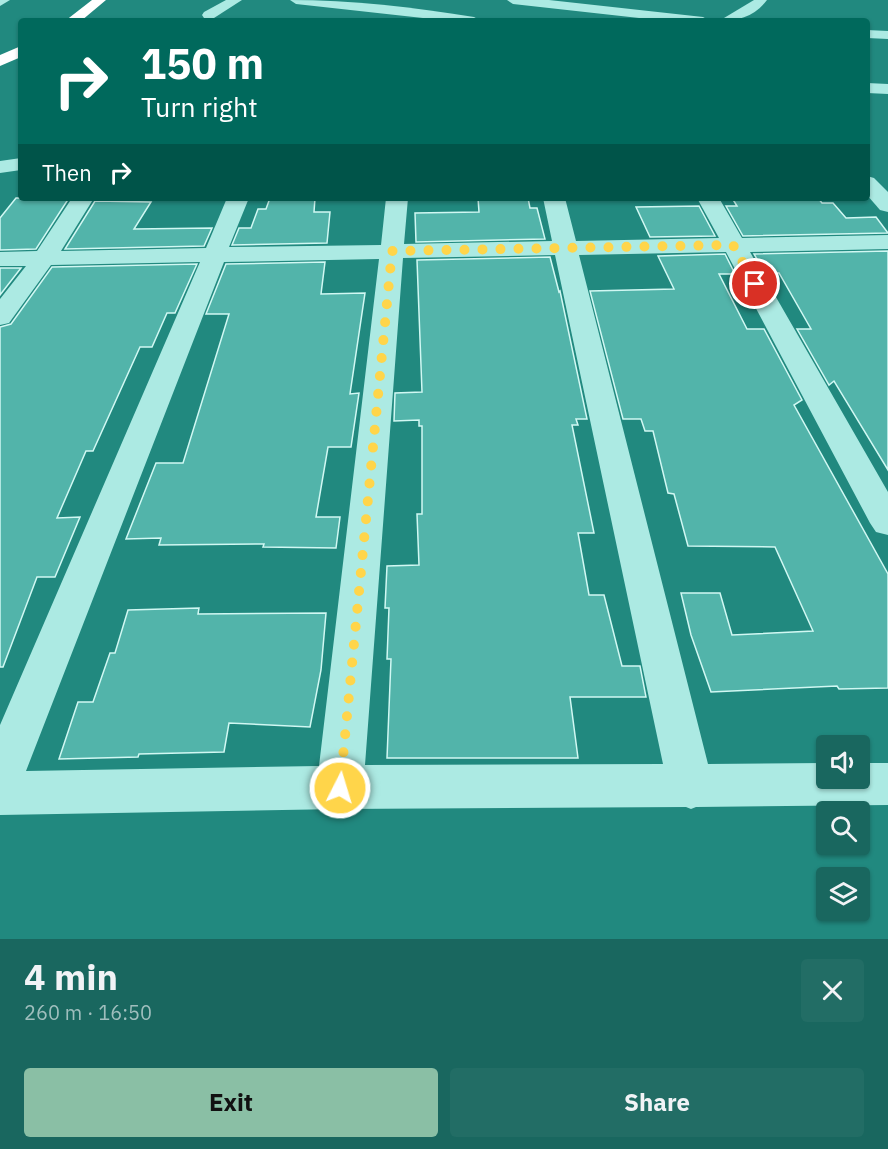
<!DOCTYPE html>
<html lang="en">
<head>
<meta charset="utf-8">
<style>
  :root { --surface:#19675f; --page:#226d65; --text:#f1f3f6; --muted:#9fbebd; --accent:#8abfa5 }
  body { margin:0; font-family:"IBM Plex Sans",sans-serif; background:var(--page); color:var(--text); height:100vh; display:flex; flex-direction:column; font-size:22px; white-space:nowrap }
  * { box-sizing:border-box; margin:0 }
  p { font-size:20px; color:var(--muted) }
  .icon { flex:none; width:33px; height:33px; fill:none; stroke:currentColor; stroke-width:2; stroke-linecap:round; stroke-linejoin:round }
  .map { position:relative; height:939px; overflow:hidden }
  .drawer { display:flex; flex-direction:column; background:var(--surface); flex:1 }
  .drawer>* { flex:none }
  .guide { position:absolute; left:18px; top:18px; width:852px; height:183px; border-radius:6px; box-shadow:0 2px 4px #0004; background:#00695c; color:#fff; overflow:hidden }
  .controls { position:absolute; left:816px; top:735px; display:grid; gap:12px }
  .controls a { display:grid; place-items:center; width:54px; height:54px; border-radius:6px; background:var(--surface); box-shadow:0 2px 4px #0004; font-size:30px }
  .pin { position:absolute; display:grid; place-items:center; width:51px; height:51px; color:#fff; margin:-26px; border:3px solid #fff; border-radius:50%; box-shadow:0 2px 6px #0007 }
  .me { position:absolute; width:66px; margin:-33px; rotate:5deg; stroke-linejoin:round; filter:drop-shadow(0 0 4px #0008) }
  .turn { display:flex; align-items:center; gap:21px; height:126px; padding:0 24px; font-size:27px }
  .turn .icon { width:78px; height:78px; stroke-width:2.5 }
  .turn b { display:block; font-size:42px; line-height:51px }
  .then { display:flex; align-items:center; height:57px; padding:0 24px; background:#0003; gap:12px; font-size:22px }
  .round { display:grid; place-items:center; flex:none; width:63px; height:63px; border-radius:6px; background:var(--page) }
  .head { display:flex; align-items:center; justify-content:space-between; height:102px; padding:0 24px }
  h1 { font-size:36px; font-weight:800; line-height:45px }
  .action { display:flex; gap:12px; margin-top:auto; padding:12px 24px }
  .action a { flex:1; height:69px; border-radius:6px; background:var(--accent); color:#111; font-size:24px; font-weight:800; line-height:69px; text-align:center }
  .action a+a { background:var(--page); color:var(--text) }
  .map>svg:first-child { display:block }
</style>
</head>
<body>
<div class="map">
<svg width="888" height="939" viewBox="0 0 888 939">
  <rect width="100%" height="100%" fill="#21897f"/>
  <g fill="#52b4aa" stroke="#d1f8f3" stroke-width="1.5">
    <polygon points="16,198 69,198 36,249 0,250 0,218"/>
    <polygon points="270,198 315,198 314,212 330,212 327,243 232,245 239,228 251,228 258,209 266,209"/>
    <polygon points="478,198 528,198 530,208 537,208 545,239 416,242 415,213 479,212"/>
    <polygon points="732,198 818,198 822,203 833,203 846,218 876,217 888,233 743,236 726,206 737,206"/>
    <polygon points="95,201 151,202 134,229 212,228 204,246 65,249"/>
    <polygon points="699,206 715,236 650,237 636,207"/>
    <polygon points="888,251 888,470 834,381 829,385 797,329 811,329 779,273 765,273 754,254"/>
    <polygon points="725,254 735,274 719,274 747,329 764,329 802,400 794,405 888,574 888,688 839,689 837,686 711,692 691,635 681,593 720,593 732,635 813,631 775,547 688,546 674,494 668,493 653,431 645,431 641,419 623,419 590,291 674,289 658,256"/>
    <polygon points="550,257 559,292 560,291 587,419 576,419 578,425 572,425 594,533 578,533 589,595 604,595 622,666 640,666 646,697 570,697 578,758 387,758 391,659 387,659 389,608 385,608 387,566 419,565 417,514 422,514 422,426 419,426 419,420 394,421 395,393 422,392 417,260"/>
    <polygon points="325,262 321,294 365,293 350,394 359,393 351,447 328,447 316,517 340,517 336,548 263,547 264,544 159,545 161,538 126,539 156,463 183,463 229,314 206,314 226,264"/>
    <polygon points="197,264 175,313 167,313 152,347 140,347 93,451 86,451 57,518 80,517 55,577 37,577 3,667 0,667 0,327 11,324 52,267"/>
    <polygon points="0,268 21,268 0,295"/>
    <polygon points="199,608 198,614 326,613 321,670 310,727 229,723 224,752 139,754 138,757 59,759 78,702 93,702 110,653 115,653 128,610"/>
  </g>
  <g fill="none" stroke-linecap="round" stroke-linejoin="round">
    <g fill="#aceae3" fill-rule="evenodd">
      <polygon points="0,0 10,0 0,6"/>
      <polygon points="226,0 242,0 214,18 204,18 202,15 204,12"/>
      <path d="M290 0C352 0 413 7 474 17L481 21H450L296 4Z"/>
      <polygon points="507,0 549,0 703,17 710,21 666,21 513,4"/>
      <path d="M754 0H767C755 16 739 21 719 21Z"/>
      <polygon points="867,30 888,31 888,39 867,38"/>
      <polygon points="867,83 888,84 888,94 867,93"/>
      <polygon points="21,158 21,170 0,173 0,161"/>
      <polygon points="867,176 874,178 888,192 888,212 880,210 867,195"/>
      <path d="M72 198H94L61 251 206 248 227 198H249L229 247 381 245 386 198H408L404 244 552 241 543 198H565L576 241 719 238 697 198H719L742 238 888 235V249L750 252 888 492V535L876 532 870 523 726 252 579 255 708 764 826 763V778H860V763H888V805L696 807 691 809 686 807 340 809 0 815V725L200 262 51 265 9 323 0 325V299L26 266H0V252L37 251ZM555 255 663 764 365 765 403 258ZM379 259 319 766 26 771 224 262Z"/>
    </g>
    <g fill="#fff" fill-rule="evenodd">
      <polygon points="92,0 106,0 81,21 65,21"/>
      <polygon points="21,46 21,57 0,66 0,55"/>
    </g>
  </g>
  <g fill="none" stroke-linecap="round" stroke-linejoin="round">
    <polyline stroke="#ffd54a" stroke-width="10" stroke-dasharray="0 18" points="340,788 392,251 733,245 755,284"/>
  </g>
</svg>
<div class="controls">
<a><svg class="icon" aria-label="sound" viewBox="0 0 24 24"><path d="M4 9h4l5-4v14l-5-4H4zM17 9q2 3 0 6"/></svg></a>
<a><svg class="icon" aria-label="search" viewBox="0 0 24 24"><circle cx="10" cy="10" r="6"/><path d="M15 15l6 6"/></svg></a>
<a><svg class="icon" aria-label="layers" viewBox="0 0 24 24"><path d="M12 4l9 5-9 5-9-5zM3 14l9 5 9-5"/></svg></a>
</div>
<div class="pin" style="left:755px;top:284px;background:#d93025"><svg class="icon" aria-label="arrive" viewBox="0 0 24 24"><path d="M6 21V4h12l-3 4 3 4H6"/></svg></div>
<svg class="me" style="left:340px;top:788px" viewBox="-20 -20 40 40"><circle r="17" fill="#ffd54a" stroke="#fff" stroke-width="3"/><path d="M0-11L8 9 0 5-8 9z" fill="#fff"/></svg>
<div class="guide">
<div class="turn"><svg class="icon" aria-label="right" viewBox="0 0 24 24"><path d="M7 20v-9h11M14 6l5 5-5 5"/></svg><div><b>150 m</b>Turn right</div></div>
<div class="then">Then<svg class="icon" aria-label="right" viewBox="0 0 24 24"><path d="M7 20v-9h11M14 6l5 5-5 5"/></svg></div>
</div>
</div>
<section class="drawer">
<div class="head"><div><h1>4 min</h1><p>260 m · 16:50</p></div><a class="round"><svg class="icon" aria-label="close" viewBox="0 0 24 24"><path d="M6 6l12 12M18 6L6 18"/></svg></a></div>
<div class="action"><a>Exit</a><a>Share</a></div>
</section>
</body>
</html>
